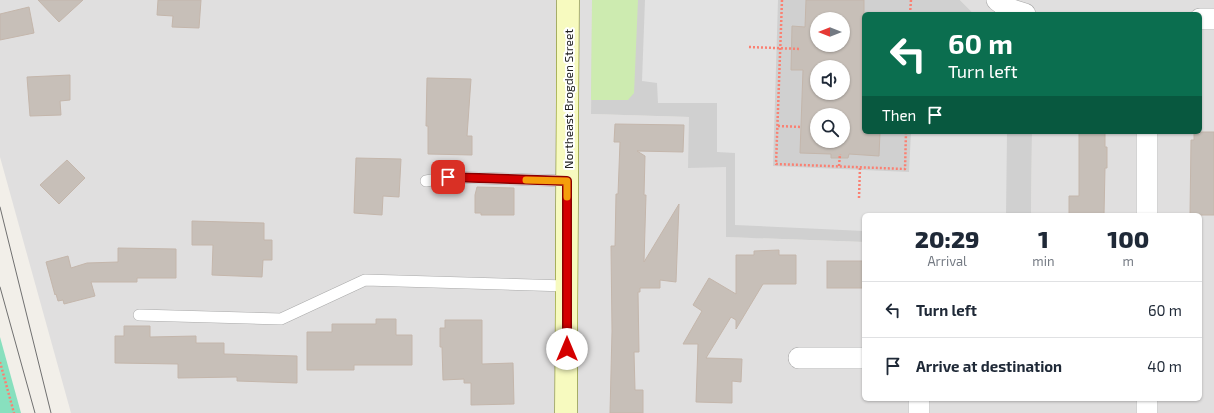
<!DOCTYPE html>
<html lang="en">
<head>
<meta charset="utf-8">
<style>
  :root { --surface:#fff; --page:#f2f2f3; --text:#1f2937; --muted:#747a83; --line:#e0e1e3 }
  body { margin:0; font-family:"Exo 2",sans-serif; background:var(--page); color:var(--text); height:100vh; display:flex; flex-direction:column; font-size:15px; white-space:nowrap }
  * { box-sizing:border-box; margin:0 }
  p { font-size:13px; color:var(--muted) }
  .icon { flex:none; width:22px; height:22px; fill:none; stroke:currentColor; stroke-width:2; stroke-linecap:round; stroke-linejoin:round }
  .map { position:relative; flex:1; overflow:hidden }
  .drawer { position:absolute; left:862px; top:213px; width:340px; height:188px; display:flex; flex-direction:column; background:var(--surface); border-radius:6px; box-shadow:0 1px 3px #0004 }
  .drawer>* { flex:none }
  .hud { position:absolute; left:862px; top:12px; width:340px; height:122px; border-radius:6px; box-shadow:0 1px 3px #0004; background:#0b6e4f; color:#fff; overflow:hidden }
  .needle { width:26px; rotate:270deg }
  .controls { position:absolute; left:810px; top:12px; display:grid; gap:8px }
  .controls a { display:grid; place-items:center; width:40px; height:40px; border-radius:50%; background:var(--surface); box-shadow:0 1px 3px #0004; font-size:20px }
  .pin { position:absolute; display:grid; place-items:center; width:34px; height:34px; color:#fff; margin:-17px; border-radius:8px; box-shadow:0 2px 6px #0006 }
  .me { position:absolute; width:44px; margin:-22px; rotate:0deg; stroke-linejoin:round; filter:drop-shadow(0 0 3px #0008) }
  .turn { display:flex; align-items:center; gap:14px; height:84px; padding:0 20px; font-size:18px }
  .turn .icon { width:52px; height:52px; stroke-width:2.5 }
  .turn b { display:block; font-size:28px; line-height:34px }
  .then { display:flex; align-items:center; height:38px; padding:0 20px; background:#0003; gap:8px; font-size:15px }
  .eta { display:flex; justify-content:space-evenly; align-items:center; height:68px; text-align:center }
  .eta b { font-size:24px; font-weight:800; line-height:28px }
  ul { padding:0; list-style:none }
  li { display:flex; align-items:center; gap:12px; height:56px; padding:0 20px; border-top:1px solid var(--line) }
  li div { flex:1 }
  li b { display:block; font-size:15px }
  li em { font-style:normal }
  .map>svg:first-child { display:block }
</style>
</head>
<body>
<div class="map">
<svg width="1214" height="413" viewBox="0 0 1214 413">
  <rect width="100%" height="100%" fill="#f2efe9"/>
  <polygon fill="#e0dfdf" points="0,0 592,0 591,114 689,117 726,167 727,237 864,242 864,399 1200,399 1200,215 1031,215 1032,132 1200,132 1200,14 974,14 960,0 1214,0 1214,413 71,413 0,157"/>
  <path fill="#d0d0d0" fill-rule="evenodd" d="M592 0H960L974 14H864V132H1032L1031 215H864V242L726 237V167L688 168 689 117 591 114ZM817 19H843V45H817ZM817 67H843V93H817ZM817 115H843V141H817Z"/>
  <polygon fill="#cdebb0" points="592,0 638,0 634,93 628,100 591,100"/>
  <polygon fill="#88e0be" points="0,337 21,413 0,413"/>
  <polygon fill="#e2e2e2" points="645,0 778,0 773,166 909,172 911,132 1007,132 1006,215 864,215 864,231 735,225 735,153 717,152 717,103 658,103 657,83 642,81"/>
  <g fill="#c7bfb8" stroke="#c4b6ab" fill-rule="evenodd">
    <polygon points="38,0 83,0 59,22"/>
    <polygon points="158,0 201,0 199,28 172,27 173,16 157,15"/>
    <path d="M806 0H864V132H880L879 156 849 154 848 158H831V154L800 153 803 70H791L792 26 805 27ZM817 19H843V45H817ZM817 67H843V93H817ZM817 115H843V141H817Z"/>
    <polygon points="29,7 34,33 0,40 0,14"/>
    <polygon points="70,75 70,100 60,101 61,115 30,116 27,77"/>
    <polygon points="427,78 471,79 467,136 472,136 472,155 428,154 428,126 426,126"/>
    <polygon points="615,124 684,125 683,152 637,151 645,156 644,195 646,195 644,262 679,204 676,282 660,280 660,288 640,288 640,292 638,292 639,352 634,352 635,390 643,390 643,413 610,413 612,331 611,246 615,246 616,194 618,194 620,142 614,142"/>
    <polygon points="1079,132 1105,132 1105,147 1107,147 1107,168 1105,168 1104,215 1069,215 1069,196 1079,196"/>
    <polygon points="1194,132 1214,132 1214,215 1190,215 1191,140 1194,140"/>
    <polygon points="356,158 401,159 399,197 383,196 382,215 354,213"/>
    <polygon points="67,160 85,178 59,204 40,185"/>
    <polygon points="477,187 514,188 514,215 481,215 481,213 475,213 475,195"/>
    <polygon points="192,221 264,223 264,240 272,240 272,260 263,260 262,277 212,275 213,245 192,245"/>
    <polygon points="118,248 176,249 176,278 137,278 137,282 91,282 95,296 64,304 63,300 58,301 56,294 55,295 46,262 68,256 71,268 87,263 118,262"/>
    <polygon points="779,250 779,255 796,255 796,284 763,284 736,329 736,320 731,317 706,358 742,359 741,382 732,381 732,403 696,402 698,344 683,344 702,311 693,305 709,278 736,294 736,255 754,255 754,251"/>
    <rect x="827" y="261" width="37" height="27"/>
    <polygon points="376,319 396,319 396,335 412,335 412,365 354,365 354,370 307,370 307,332 332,332 332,324 376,324"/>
    <polygon points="445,320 482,320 482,364 513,363 514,404 471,405 471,383 464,383 464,379 443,380 442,347 440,347 440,328 445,328"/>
    <polygon points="124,326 150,326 150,337 196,336 196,343 224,343 224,354 297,356 297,383 237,381 237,377 178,378 178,364 115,363 115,336 124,336"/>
  </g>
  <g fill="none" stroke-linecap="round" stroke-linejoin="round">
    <defs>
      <g id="lane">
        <polyline points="426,181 448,177 567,181"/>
        <polyline points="139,315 281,319 365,280 567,286"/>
      </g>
      <g id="street">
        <polyline points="997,0 1009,9 1025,14"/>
        <polyline points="1200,19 1214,19"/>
        <polyline points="1147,215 1147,132"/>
        <polyline points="799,358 864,358"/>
        <polyline points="919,413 919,399"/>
        <polyline points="1147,413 1147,399"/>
      </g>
      <polyline id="secondary" points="566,413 568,0"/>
    </defs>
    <use href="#lane" stroke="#a9a9a9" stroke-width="12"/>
    <use href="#street" stroke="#a9a9a9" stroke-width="22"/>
    <use href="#secondary" stroke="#707d05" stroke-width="23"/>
    <g stroke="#fa8072" stroke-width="2.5" stroke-dasharray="2 2" stroke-linecap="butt">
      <polyline points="782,0 776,164 905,169 906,132"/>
      <polyline points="910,14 911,0"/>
      <polyline points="749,47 801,49"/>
      <polyline points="778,126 801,127"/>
      <polyline points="839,166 840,154"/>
      <polyline points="859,198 860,167"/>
      <polyline points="0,362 14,413"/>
    </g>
    <use href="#lane" stroke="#fff" stroke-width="11"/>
    <use href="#street" stroke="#fff" stroke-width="21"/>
    <use href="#secondary" stroke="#f7fabf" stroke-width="22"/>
    <g stroke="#707070" stroke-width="1">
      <polyline points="0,207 51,413"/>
      <polyline points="0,287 35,413"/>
    </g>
  </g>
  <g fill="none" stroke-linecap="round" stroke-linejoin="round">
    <defs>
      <polyline id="route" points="448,177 567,181 567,349"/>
    </defs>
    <use href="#route" stroke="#8a0000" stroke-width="10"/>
    <use href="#route" stroke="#d40000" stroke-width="7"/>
    <polyline stroke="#f59e0b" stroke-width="7" points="526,180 567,181 567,197"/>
  </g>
  <g text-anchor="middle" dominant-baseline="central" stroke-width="4" stroke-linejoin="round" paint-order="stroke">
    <g font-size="12" fill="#222" stroke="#fff">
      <text transform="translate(568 99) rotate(-90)">Northeast Brogden Street</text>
    </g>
  </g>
</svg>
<div class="controls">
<a><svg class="needle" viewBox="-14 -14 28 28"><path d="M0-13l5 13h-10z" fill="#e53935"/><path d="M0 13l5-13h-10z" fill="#747a83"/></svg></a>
<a><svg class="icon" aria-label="sound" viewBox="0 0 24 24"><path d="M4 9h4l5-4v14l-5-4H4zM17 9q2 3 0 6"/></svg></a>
<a><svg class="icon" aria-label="search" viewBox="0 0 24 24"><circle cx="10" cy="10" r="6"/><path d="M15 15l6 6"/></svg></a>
</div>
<div class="pin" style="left:448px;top:177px;background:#d93025"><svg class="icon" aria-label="arrive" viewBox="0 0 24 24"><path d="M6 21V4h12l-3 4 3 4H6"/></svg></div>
<svg class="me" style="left:567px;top:349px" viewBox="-20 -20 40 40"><circle r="19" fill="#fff"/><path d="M0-13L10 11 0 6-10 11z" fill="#d40000"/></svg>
<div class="hud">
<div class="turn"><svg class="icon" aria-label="left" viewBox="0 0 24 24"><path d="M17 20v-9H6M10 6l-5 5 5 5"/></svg><div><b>60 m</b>Turn left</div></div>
<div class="then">Then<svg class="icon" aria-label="arrive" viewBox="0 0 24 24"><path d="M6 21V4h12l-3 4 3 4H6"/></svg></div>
</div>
<section class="drawer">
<div class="eta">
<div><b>20:29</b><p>Arrival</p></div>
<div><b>1</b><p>min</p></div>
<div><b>100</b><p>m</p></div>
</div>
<ul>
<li><svg class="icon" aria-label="left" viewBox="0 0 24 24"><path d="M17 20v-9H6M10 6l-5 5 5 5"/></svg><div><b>Turn left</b></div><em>60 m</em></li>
<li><svg class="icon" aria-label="arrive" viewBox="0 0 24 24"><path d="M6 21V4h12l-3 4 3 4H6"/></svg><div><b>Arrive at destination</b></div><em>40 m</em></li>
</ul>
</section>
</div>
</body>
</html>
